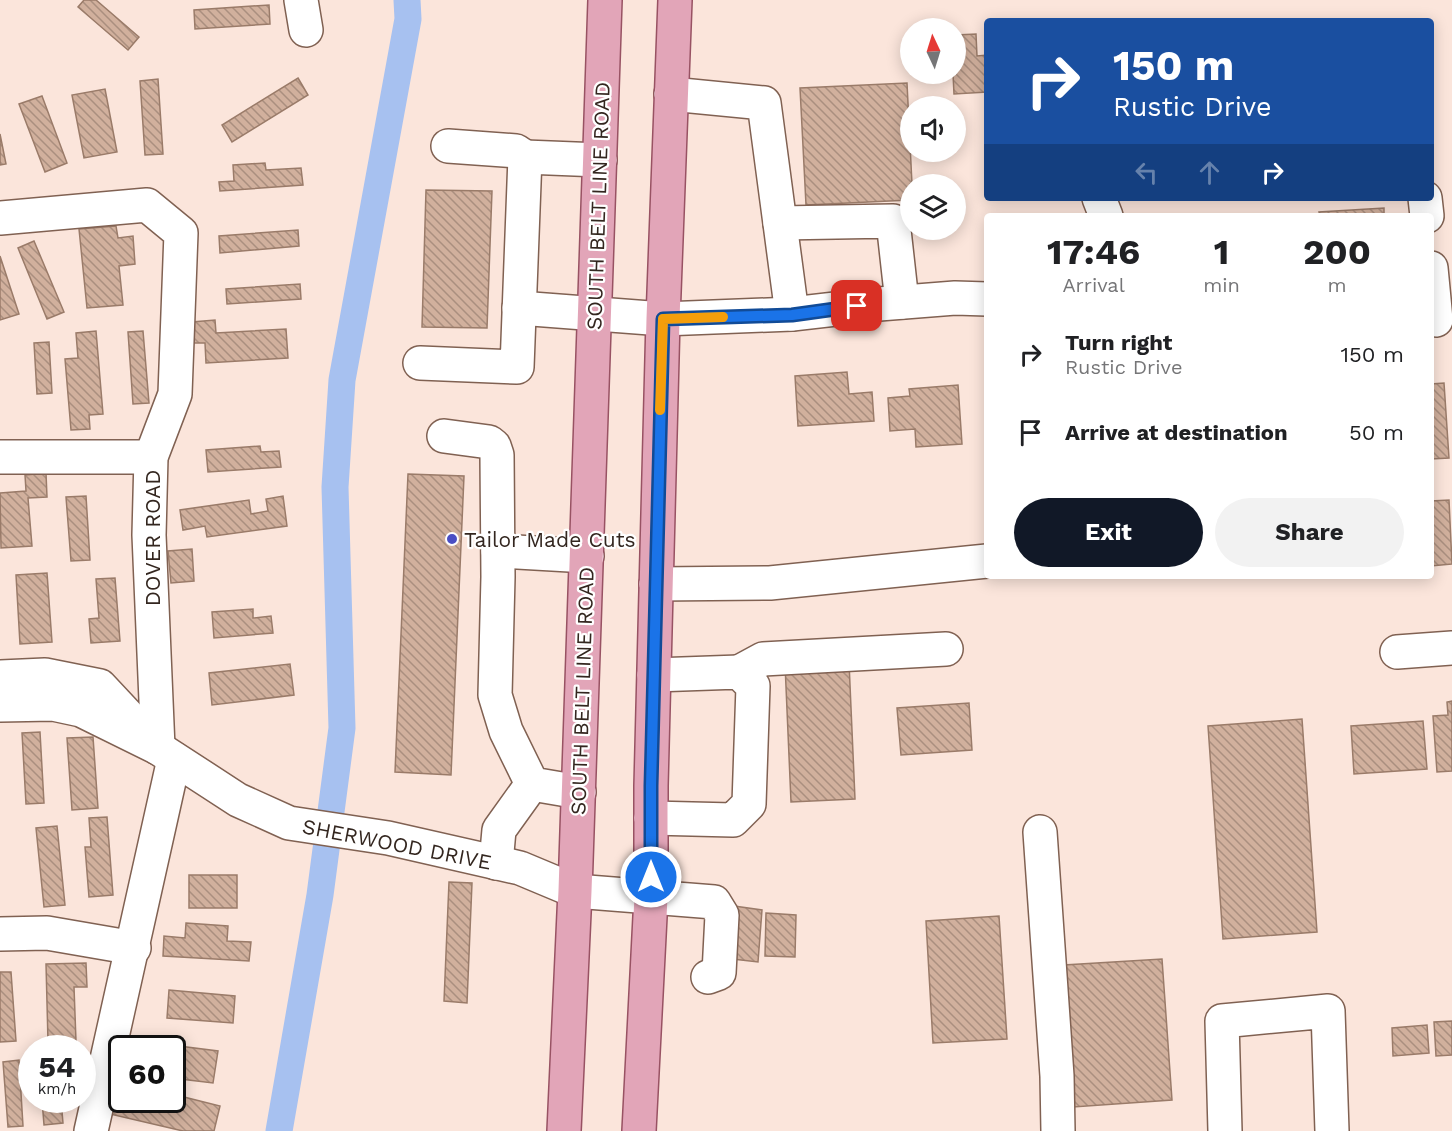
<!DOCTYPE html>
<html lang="en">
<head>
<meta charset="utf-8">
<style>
  :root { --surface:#fff; --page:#f2f2f2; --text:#202124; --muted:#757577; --accent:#111827 }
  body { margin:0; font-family:"Work Sans",sans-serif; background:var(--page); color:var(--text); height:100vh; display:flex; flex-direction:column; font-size:22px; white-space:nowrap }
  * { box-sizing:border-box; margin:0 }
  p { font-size:20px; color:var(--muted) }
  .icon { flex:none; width:33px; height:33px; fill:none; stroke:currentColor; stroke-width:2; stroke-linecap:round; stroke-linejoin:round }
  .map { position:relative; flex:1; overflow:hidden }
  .side { position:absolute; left:984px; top:213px; width:450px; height:366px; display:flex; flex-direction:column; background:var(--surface); border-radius:6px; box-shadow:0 3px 15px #0003 }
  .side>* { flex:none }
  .top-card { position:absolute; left:984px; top:18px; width:450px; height:183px; border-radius:6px; box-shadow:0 3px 15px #0003; background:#1a4fa0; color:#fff; overflow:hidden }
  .needle { width:39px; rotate:356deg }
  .tools { position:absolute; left:900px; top:18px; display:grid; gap:12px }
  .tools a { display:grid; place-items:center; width:66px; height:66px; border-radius:50%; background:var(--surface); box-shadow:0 3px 15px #0003; font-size:30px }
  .speed { position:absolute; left:18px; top:1035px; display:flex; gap:12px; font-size:30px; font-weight:700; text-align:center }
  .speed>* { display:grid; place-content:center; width:78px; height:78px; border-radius:50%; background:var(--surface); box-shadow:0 3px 15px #0003; line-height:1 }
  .speed small { font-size:15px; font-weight:400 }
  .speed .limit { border:3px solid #111; border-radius:9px; background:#fff; color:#111 }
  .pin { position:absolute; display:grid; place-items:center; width:51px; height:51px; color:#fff; margin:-26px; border-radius:12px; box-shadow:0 3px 9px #0006 }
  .me { position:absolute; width:66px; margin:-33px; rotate:0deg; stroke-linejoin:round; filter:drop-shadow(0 0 4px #0008) }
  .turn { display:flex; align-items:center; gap:21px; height:126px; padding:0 30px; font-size:27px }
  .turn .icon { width:78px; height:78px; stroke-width:2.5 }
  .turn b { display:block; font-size:42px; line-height:51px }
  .lanes { display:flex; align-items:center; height:57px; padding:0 30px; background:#0003; justify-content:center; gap:30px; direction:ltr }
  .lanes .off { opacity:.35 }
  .eta { display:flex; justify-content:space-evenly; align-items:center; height:102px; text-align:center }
  .eta b { font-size:36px; font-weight:700; line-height:42px }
  .primary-button { display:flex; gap:12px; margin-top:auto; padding:12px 30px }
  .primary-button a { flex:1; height:69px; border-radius:36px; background:var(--accent); color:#fff; font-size:24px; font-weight:700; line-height:69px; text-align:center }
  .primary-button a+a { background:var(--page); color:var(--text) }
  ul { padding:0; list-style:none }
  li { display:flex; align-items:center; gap:18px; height:78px; padding:0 30px }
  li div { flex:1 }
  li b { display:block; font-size:22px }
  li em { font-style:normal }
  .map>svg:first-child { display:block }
</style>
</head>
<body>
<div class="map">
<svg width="1452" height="1131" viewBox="0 0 1452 1131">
  <defs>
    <pattern id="building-back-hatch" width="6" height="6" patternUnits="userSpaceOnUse" patternTransform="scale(1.5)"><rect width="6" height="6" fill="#d1b09d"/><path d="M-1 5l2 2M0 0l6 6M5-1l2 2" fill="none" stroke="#aa8f7f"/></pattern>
  </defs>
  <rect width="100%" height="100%" fill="#fbe5db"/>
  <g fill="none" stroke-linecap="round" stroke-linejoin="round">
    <polyline stroke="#a7c1f0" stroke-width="27" points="279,1131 320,895 342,728 335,487 342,380 408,19 407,0"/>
  </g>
  <g fill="url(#building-back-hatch)" stroke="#9a7b69" stroke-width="1.5">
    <polygon points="84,0 96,0 139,37 128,50 78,7"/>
    <polygon points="269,5 270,24 195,29 194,10"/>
    <polygon points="976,34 977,56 987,55 987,92 954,94 953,74 956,74 956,35"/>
    <polygon points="298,78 308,95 232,142 222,125"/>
    <polygon points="158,79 163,154 145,155 140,81"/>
    <polygon points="907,83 912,184 910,184 910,200 806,205 800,88"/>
    <polygon points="105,89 117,152 84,158 72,95"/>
    <polygon points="42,96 67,163 45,172 19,104"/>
    <polygon points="0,134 6,164 0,165"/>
    <polygon points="265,163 266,170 301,168 303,185 220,191 219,182 234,181 233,165"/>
    <polygon points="426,190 492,191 487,328 422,327"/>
    <polygon points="1384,208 1384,216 1320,216 1319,212"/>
    <polygon points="116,226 118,238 133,236 135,264 119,266 123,305 87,308 79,229"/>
    <polygon points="298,230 299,246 220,253 219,236"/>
    <polygon points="34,241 64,312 47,319 18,248"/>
    <polygon points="0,256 19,314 0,320"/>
    <polygon points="300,284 301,299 227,304 226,289"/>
    <polygon points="215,320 216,333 286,329 288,358 206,363 205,343 193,343 192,322"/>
    <polygon points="96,331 103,414 89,415 90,429 71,430 65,359 78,358 76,333"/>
    <polygon points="143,331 149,403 133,404 128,332"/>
    <polygon points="49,342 52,393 37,394 34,343"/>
    <polygon points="847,372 849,394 872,392 874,421 798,426 795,376"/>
    <polygon points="1444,383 1449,458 1431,459 1431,384"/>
    <polygon points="958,385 962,444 916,447 915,429 890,431 888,398 910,396 909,389"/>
    <polygon points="260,446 261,452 279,451 281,467 208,472 206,450"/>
    <polygon points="46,473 47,497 28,498 32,546 1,548 0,493 26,491 25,475"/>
    <polygon points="408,474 464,476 451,775 395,772"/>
    <polygon points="86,496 90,560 71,561 66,497"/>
    <polygon points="283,496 287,526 207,537 205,526 183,530 180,510 249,500 251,514 268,511 266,499"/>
    <polygon points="1449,500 1452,564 1431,566 1431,501"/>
    <polygon points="192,549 194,581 171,583 168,551"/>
    <polygon points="47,573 52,642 20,644 16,575"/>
    <polygon points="115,578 120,641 91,643 89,619 99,618 96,579"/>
    <polygon points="253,609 253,618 271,616 273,633 214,638 212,612"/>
    <polygon points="849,662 855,799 791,802 785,664"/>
    <polygon points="290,664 294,695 212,705 209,673"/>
    <polygon points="1452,701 1452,771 1437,772 1433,716 1448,715 1447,702"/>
    <polygon points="969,703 972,750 901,755 897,708"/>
    <polygon points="1302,719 1317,932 1223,939 1208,726"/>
    <polygon points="1423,721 1427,769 1354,774 1351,726"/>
    <polygon points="40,732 44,803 26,804 22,733"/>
    <polygon points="93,737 98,808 72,810 67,738"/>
    <polygon points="107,817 113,895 89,897 85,847 91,847 89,818"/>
    <polygon points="57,826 65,905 44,907 36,828"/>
    <rect x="189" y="875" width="48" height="33"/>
    <polygon points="449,882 472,883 467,1003 444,1001"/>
    <polygon points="727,905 762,910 758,962 724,958"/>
    <polygon points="766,913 796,915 795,957 765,956"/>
    <polygon points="999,916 1007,1039 933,1043 926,921"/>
    <polygon points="186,923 228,926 227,941 251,942 249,961 163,956 164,936 185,938"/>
    <polygon points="1162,959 1172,1100 1073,1107 1064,965"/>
    <polygon points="86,963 87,987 74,987 76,1041 48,1042 46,964"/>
    <polygon points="0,972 11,972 16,1041 0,1042"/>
    <polygon points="169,990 235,996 233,1023 167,1018"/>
    <polygon points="1452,1021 1452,1055 1436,1056 1434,1022"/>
    <polygon points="1427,1025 1429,1053 1393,1056 1392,1028"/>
    <polygon points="155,1043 218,1051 213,1083 172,1078 172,1048 154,1048"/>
    <polygon points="19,1060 23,1126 8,1127 3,1062"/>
    <polygon points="118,1081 122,1082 122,1100 172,1100 172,1094 220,1106 214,1131 183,1131 110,1114"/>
    <polygon points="42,1100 61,1100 63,1123 44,1125"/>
  </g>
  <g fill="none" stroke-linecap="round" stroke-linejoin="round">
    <defs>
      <g id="minor">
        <polyline points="301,0 306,30"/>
        <polyline points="671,94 764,103 792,314"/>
        <polyline points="448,146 516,151 525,157"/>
        <polyline points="1099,198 1106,216"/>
        <polyline points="1425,198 1427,216"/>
        <polyline points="0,218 147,205 181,233 175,394 151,457 149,535 158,748"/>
        <polyline points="780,223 893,221 902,302"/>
        <polyline points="1431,268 1436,320"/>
        <polyline points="519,308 663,319 792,314 879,304 955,298 987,299"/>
        <polyline points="420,363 517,367 525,157 600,160"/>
        <polyline points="444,436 489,442 494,446 497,455 498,577 495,695 506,731 532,784 579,792"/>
        <polyline points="0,457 151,457"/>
        <polyline points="498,551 587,556"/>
        <polyline points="656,584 770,583 987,561"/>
        <polyline points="1397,652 1452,648"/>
        <polyline points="739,672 763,659 946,649"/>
        <polyline points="0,677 45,675 100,686 144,733"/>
        <polyline points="0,705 53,704 81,710 158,748 238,800 289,823 388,838 520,868 575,891 714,902 722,915 719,973 708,977"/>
        <polyline points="651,818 733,820 749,804 753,686 739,672 654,675"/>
        <polyline points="1040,832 1057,1076 1058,1131"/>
        <polyline points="496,863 499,830 532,784"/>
        <polyline points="0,934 47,933 134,948"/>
        <polyline points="91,1131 174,759"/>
        <polyline points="1225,1131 1222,1021 1328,1011 1332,1131"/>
      </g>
      <g id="major">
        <polyline points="564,1131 575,891 605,0"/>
        <polyline points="639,1131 651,897 651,786 663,319 675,0"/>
      </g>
    </defs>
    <use href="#minor" stroke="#806152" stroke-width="36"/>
    <use href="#major" stroke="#985263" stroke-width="36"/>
    <use href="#minor" stroke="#fff" stroke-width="33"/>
    <use href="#major" stroke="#e2a5b8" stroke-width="33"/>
  </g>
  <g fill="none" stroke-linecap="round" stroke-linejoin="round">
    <defs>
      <polyline id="route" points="651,877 651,786 663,319 792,315 857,306"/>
    </defs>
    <use href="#route" stroke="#114b97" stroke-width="15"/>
    <use href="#route" stroke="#1a73e8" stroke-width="10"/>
    <polyline stroke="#f59e0b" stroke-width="10" points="660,410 663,319 723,317"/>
  </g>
  <circle fill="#4a4ec4" stroke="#fff" stroke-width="2" cx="452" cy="539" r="6"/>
  <g text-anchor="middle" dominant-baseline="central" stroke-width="4.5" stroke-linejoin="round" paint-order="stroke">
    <g font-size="21" fill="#33261f" stroke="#fff">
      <text transform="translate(598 206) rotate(-88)">SOUTH BELT LINE ROAD</text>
      <text transform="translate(152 538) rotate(-90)">DOVER ROAD</text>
      <text transform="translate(582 691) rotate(-88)">SOUTH BELT LINE ROAD</text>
      <text transform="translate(397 844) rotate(11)">SHERWOOD DRIVE</text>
    </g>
    <g font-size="21" fill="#33261f" stroke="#fff" text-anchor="start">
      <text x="464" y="539">Tailor Made Cuts</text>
    </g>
  </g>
</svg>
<div class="tools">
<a><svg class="needle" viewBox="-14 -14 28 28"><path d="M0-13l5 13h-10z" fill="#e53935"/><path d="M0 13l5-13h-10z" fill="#757577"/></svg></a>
<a><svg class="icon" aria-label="sound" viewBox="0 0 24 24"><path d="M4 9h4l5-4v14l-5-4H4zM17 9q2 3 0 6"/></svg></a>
<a><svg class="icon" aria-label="layers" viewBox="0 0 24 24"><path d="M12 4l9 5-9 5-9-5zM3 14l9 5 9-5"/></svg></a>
</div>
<div class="speed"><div>54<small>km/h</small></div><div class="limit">60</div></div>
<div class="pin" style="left:857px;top:306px;background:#d93025"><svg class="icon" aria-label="arrive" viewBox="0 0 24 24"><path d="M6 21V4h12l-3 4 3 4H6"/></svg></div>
<svg class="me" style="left:651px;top:877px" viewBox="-20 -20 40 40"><circle r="17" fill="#1a73e8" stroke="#fff" stroke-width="3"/><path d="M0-11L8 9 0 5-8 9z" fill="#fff"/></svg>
<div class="top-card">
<div class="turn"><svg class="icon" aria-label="right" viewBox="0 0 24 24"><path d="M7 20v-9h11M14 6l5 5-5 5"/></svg><div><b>150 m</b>Rustic Drive</div></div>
<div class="lanes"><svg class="icon off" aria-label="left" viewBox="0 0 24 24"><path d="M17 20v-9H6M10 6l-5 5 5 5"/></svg><svg class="icon off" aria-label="ahead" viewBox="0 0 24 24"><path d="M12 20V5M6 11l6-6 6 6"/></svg><svg class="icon" aria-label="right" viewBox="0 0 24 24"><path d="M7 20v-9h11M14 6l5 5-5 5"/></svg></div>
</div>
<section class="side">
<div class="eta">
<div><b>17:46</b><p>Arrival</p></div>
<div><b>1</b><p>min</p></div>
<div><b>200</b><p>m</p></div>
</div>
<ul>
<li><svg class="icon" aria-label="right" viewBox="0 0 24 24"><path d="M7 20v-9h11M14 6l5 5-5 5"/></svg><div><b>Turn right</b><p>Rustic Drive</p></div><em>150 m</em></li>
<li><svg class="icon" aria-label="arrive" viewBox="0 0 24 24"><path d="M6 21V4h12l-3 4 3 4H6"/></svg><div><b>Arrive at destination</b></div><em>50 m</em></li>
</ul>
<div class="primary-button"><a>Exit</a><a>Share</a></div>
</section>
</div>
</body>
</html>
